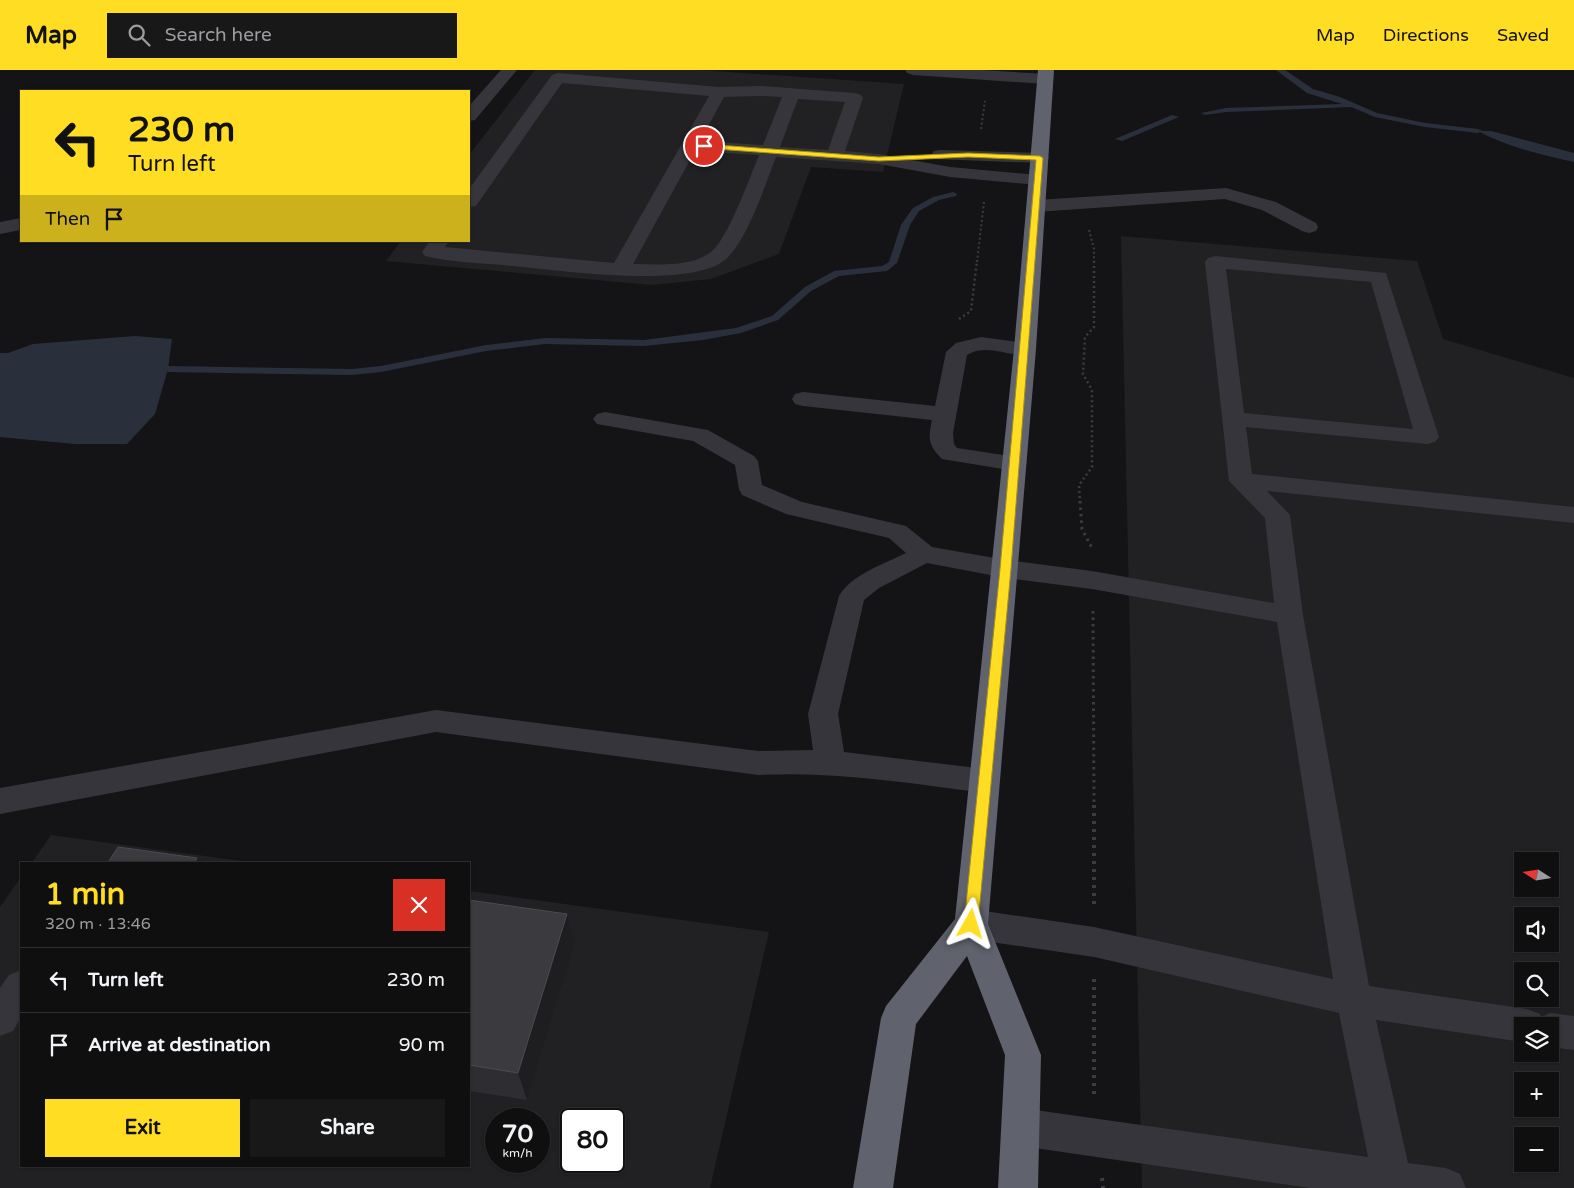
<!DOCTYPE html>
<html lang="en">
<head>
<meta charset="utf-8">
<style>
  :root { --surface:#0f0f10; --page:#181819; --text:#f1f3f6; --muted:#9b9c9f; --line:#2f2f30; --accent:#ffdd23 }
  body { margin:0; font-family:"Varela Round",sans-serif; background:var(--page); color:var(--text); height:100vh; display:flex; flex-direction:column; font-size:19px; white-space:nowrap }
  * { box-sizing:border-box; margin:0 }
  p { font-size:16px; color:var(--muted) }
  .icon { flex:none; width:28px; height:28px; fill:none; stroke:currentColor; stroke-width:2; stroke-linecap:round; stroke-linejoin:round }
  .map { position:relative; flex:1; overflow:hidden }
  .details { position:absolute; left:20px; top:792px; width:450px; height:305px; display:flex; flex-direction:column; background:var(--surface); border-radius:0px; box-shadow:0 1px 4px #0004,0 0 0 1px var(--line) }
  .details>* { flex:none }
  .banner { position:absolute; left:20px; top:20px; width:450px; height:152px; border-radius:0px; box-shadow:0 1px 4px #0004,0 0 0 1px var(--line); background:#ffdd23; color:#111; overflow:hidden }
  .needle { width:32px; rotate:282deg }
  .controls { position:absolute; left:1514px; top:782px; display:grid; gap:10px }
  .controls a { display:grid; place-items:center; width:45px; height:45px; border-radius:0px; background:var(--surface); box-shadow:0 1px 4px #0004,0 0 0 1px var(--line); font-size:25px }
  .speed { position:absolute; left:485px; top:1038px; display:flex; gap:10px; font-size:25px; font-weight:700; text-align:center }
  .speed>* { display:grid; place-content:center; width:65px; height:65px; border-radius:50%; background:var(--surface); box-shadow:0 1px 4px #0004,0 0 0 1px var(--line); line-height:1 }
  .speed small { font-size:12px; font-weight:400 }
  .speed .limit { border:2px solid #111; border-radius:8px; background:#fff; color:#111 }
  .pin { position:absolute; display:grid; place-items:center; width:42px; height:42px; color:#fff; margin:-21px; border:2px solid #fff; border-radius:50%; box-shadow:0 1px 5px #0007 }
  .me { position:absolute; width:55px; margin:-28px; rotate:6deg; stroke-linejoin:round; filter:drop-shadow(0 0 4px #0008) }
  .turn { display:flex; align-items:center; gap:18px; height:105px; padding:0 25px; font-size:22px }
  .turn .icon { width:65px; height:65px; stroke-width:2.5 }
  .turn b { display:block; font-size:35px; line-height:42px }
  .then { display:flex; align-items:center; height:48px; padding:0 25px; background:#0003; gap:10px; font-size:19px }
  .round { display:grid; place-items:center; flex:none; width:52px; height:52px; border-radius:0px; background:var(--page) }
  .head { display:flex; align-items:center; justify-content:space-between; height:85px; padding:0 25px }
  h1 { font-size:30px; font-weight:700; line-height:38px; color:var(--accent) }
  .action { display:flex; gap:10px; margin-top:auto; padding:10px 25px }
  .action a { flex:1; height:58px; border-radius:0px; background:var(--accent); color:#111; font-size:20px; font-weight:700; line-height:58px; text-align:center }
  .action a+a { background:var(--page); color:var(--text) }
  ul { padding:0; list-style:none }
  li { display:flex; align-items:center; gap:15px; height:65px; padding:0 25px; border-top:1px solid var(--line) }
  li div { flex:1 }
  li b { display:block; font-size:19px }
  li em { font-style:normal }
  header { display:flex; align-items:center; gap:30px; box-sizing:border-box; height:70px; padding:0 25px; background:var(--accent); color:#111 }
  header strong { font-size:24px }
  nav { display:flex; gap:28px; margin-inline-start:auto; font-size:18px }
  .search { width:350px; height:45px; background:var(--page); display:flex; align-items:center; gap:12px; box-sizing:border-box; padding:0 18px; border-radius:0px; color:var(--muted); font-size:19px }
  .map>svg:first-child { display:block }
</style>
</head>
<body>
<header>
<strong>Map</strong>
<div class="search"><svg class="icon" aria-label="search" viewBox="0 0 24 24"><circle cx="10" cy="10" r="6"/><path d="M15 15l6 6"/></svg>Search here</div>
<nav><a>Map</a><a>Directions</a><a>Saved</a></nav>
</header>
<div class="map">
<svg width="1574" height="1118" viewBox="0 0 1574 1118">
  <rect width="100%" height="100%" fill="#141416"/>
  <g fill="#212023" fill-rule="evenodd">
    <polygon points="535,0 698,0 904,14 883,102 811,97 779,184 711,209 651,215 386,191 401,171 469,171 469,85"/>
    <path d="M1121 166 1417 191 1443 269 1574 308V1118H1142ZM1522 791H1550V819H1522ZM1522 846H1550V874H1522ZM1522 901H1550V929H1522ZM1522 956H1550V984H1522ZM1522 1011H1550V1039H1522ZM1522 1066H1550V1094H1522Z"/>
    <polygon points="51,765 263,794 31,794"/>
    <path d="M21 807V1096H469V821L769 862 710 1118H0V837ZM496 1049H539V1091H496ZM571 1049H614V1091H571Z"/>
  </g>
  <g fill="#29303b">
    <path d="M1478 61H1491L1574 83V92C1542 85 1507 77 1478 61Z"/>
    <polygon points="135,266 172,269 168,299 155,344 127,374 75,374 0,367 0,283 8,283 33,274"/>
  </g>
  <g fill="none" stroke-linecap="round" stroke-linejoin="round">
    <g fill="#29303b" fill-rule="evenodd">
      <polygon points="1276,0 1285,0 1313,19 1340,27 1377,43 1425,53 1478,59 1482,61 1478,63 1425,57 1375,47 1351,37 1226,42 1205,45 1201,43 1226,38 1342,34 1307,23"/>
      <polygon points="1172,45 1179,47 1122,71 1115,69"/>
      <polygon points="953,122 957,124 956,126 939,130 919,141 910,155 897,193 887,201 839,206 811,221 778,250 741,263 703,270 644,276 545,274 486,281 381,302 352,305 168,302 163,299 168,296 352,299 381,296 486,275 545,268 644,270 736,258 772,246 805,217 834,201 882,196 889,192 901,155 913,138 933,127"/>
    </g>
    <g stroke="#3b3c42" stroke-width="2" stroke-dasharray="2 2.5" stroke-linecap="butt">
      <polyline points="981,59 985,31"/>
      <polyline points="1089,160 1094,179 1094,192"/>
      <polyline points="977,192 984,132"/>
    </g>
    <g stroke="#3b3c42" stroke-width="2.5" stroke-dasharray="2 3" stroke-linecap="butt">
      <polyline points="959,249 971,241 977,190"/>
      <polyline points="1080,433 1079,415 1092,397 1092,320 1083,304 1085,267 1094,257 1094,190"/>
    </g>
    <g stroke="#3b3c42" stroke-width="3" stroke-dasharray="2.5 4" stroke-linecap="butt">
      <polyline points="1080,431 1082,459 1093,480"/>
      <polyline points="1093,541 1094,736"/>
    </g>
    <g stroke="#3b3c42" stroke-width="4" stroke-dasharray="3 5" stroke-linecap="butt">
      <polyline points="1094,735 1094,835"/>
      <polyline points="1094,909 1094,1028"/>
      <polyline points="1102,1108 1103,1118"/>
    </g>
    <g fill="#35353b" fill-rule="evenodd">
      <polygon points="501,0 517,0 475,50 469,51 469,36"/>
      <polygon points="905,0 982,0 1045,4 1051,6 1053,9 1051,12 1045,14 913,5 907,3"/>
      <path d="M558 3 719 17 761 16 855 23 861 25 863 28 845 81 879 84 950 97 1038 105 1044 106 1047 110 1044 114 1038 115 950 107 879 94 776 87C765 115 748 169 726 189 692 220 558 200 512 196 484 193 453 193 425 186L422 182 430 171H449L445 177 614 193 709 26 562 13 476 136 469 137V119L552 5ZM761 26 782 27 763 75 700 71 724 27ZM798 29 845 32 828 80 780 77ZM695 81 759 85C750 107 728 168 712 181 692 198 657 194 633 194Z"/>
      <polygon points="940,80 1040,83 1046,84 1049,88 1046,92 1040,93 934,89 931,85 934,81"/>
      <polygon points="1226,118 1276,132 1316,153 1318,157 1316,161 1309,163 1302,161 1262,140 1225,129 1036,142 1029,140 1027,136 1029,132 1036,130"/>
      <polygon points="21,148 21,160 0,164 0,152"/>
      <path d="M1215 186 1386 203 1439 367 1435 372 1427 374 1246 357 1252 404 1574 437V453L1267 421 1290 445 1303 545 1369 916 1527 939 1540 944 1541 947 1550 943 1574 946V980L1550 977V956H1522V972L1376 950 1408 1093 1446 1098 1460 1104 1466 1118H1310L1021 1076 1008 1070 1002 1057 1008 1044 1021 1038 1368 1087 1339 943 1094 887 971 869 959 865 954 854 959 843 971 839 1094 857 1333 909 1277 552 1092 519 1006 508 927 493 879 518 864 530 838 644 844 682 985 699 996 702 1000 711 996 720 985 723C909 713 835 701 758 705L436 662 0 744V718L436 640 758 681 813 680 808 644 839 526C852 504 884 494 906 483L889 468 786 444 742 425 739 419 735 395 693 371 597 354 593 349 597 344 605 342 708 360 754 386 758 391 762 415 802 432 906 456 932 477 1006 490 1092 501 1274 533 1265 448 1229 411 1205 192 1208 188ZM1226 199 1371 212 1413 359 1244 343Z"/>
      <path d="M981 267 1033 274 1036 279 1033 284C1012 289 987 272 967 285L953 363 954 374 957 378 1023 388 1027 393 1023 398 1015 401 942 389C928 375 928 369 932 350L803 336 795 334 792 329 795 324 803 322 935 336 946 282 956 273Z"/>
      <polygon points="21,900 21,947 13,961 0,966 0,918 9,905"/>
    </g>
    <polygon fill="#60626d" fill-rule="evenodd" points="1038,0 1054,0 1036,279 988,854 1041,985 1038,1118 998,1118 1005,985 967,886 916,954 893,1118 853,1118 881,948 886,936 955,849 1014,279"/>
  </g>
  <polygon fill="#2e2d31" points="469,830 575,874 527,1030 469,1021"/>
  <g fill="#1e1e20">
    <polygon points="197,788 201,794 194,794"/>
    <polygon points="567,844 575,874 527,1030 518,1003"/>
  </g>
  <g fill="#3b3a3f" stroke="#4b4b52">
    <polygon points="118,777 197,788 194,794 107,794"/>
    <polygon points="469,830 567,844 518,1003 469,995"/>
  </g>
  <polygon fill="#ffdd23" stroke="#a69017" points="704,74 879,87 968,83 1040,86 1043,88 1011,499 978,854 976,858 971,860 966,858 964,854 1000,499 1036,90 968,87 879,91 702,78 702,75"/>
</svg>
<div class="controls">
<a><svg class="needle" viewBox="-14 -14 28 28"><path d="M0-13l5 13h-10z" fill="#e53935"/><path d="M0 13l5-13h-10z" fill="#9b9c9f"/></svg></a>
<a><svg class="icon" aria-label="sound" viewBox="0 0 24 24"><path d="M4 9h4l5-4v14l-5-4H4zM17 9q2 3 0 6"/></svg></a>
<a><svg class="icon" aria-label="search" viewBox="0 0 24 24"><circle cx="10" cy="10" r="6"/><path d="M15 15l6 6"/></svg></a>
<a><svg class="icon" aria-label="layers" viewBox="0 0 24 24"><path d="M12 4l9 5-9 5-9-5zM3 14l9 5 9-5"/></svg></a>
<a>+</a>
<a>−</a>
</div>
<div class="speed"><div>70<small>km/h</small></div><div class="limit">80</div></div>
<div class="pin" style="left:704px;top:76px;background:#d93025"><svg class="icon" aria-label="arrive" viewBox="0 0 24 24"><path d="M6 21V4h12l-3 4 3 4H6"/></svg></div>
<svg class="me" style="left:971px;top:854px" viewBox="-20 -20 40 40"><path d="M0-17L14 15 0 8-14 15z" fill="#ffdd23" stroke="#fff" stroke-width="4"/></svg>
<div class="banner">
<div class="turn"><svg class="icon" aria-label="left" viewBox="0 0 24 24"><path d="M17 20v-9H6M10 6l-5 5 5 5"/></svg><div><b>230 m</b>Turn left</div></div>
<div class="then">Then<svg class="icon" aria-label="arrive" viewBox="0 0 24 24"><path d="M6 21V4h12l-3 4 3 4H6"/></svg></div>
</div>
<section class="details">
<div class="head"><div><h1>1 min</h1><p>320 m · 13:46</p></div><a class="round" style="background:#d93025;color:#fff"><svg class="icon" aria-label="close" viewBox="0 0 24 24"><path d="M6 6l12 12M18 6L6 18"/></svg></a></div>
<ul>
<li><svg class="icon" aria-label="left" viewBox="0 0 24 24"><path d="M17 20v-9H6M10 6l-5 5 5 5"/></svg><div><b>Turn left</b></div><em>230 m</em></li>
<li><svg class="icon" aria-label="arrive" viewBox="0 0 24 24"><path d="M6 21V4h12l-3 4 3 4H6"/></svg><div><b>Arrive at destination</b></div><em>90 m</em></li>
</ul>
<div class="action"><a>Exit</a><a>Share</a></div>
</section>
</div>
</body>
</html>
